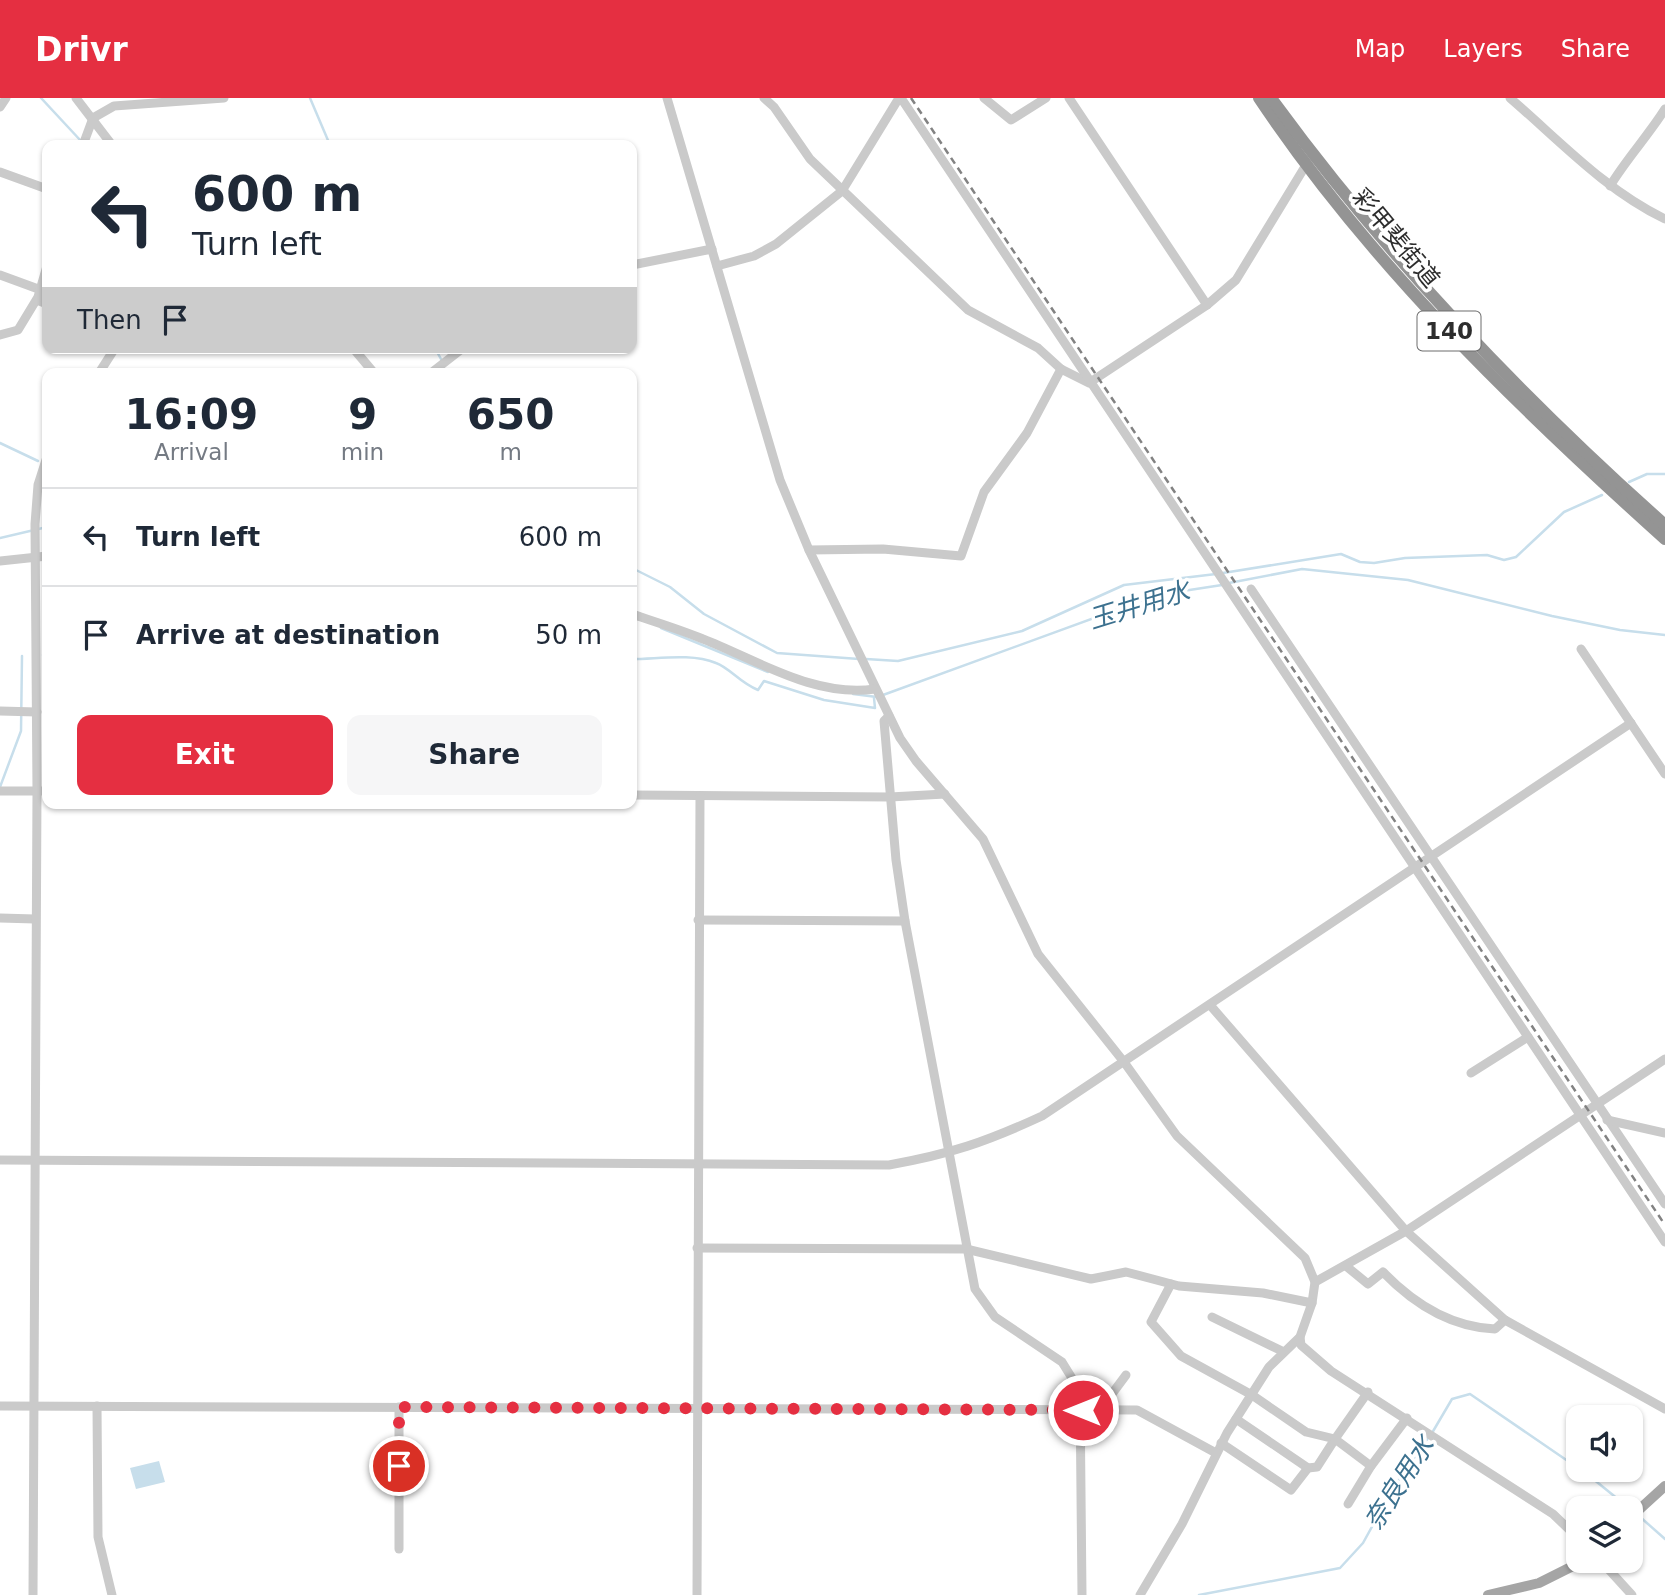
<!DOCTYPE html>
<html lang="en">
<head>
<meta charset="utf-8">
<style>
  :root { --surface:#fff; --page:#f6f6f7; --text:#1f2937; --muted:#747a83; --line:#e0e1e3; --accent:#e52f41 }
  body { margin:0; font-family:"DejaVu Sans","Noto Sans JP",sans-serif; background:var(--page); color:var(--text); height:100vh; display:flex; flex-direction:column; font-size:26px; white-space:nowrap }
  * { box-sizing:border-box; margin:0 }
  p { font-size:23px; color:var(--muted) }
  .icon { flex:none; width:38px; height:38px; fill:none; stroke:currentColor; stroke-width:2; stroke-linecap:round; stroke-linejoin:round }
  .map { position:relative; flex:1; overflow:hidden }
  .panel { position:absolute; left:42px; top:270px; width:595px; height:441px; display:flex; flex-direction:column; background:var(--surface); border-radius:14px; box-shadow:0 2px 5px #0004 }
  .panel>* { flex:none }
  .banner { position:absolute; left:42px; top:42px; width:595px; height:214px; border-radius:14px; box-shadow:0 2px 5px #0004; background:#fff; color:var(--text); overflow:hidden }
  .tools { position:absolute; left:1566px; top:1307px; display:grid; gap:14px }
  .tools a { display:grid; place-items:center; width:77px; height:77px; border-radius:14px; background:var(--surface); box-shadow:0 2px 5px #0004; font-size:35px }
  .pin { position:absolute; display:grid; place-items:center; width:60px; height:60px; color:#fff; margin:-30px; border:4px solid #fff; border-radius:50%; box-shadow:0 2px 7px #0007 }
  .me { position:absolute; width:77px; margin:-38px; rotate:270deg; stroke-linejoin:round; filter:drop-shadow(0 0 5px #0008) }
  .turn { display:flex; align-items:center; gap:24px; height:147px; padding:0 35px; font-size:32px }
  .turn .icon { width:91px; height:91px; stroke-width:2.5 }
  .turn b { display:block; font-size:49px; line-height:60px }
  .then { display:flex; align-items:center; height:66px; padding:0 35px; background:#0003; gap:14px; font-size:26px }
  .eta { display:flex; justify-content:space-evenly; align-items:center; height:119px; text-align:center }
  .eta b { font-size:42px; font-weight:700; line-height:49px }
  .button { display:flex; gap:14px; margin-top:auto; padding:14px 35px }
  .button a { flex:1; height:80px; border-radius:14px; background:var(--accent); color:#fff; font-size:28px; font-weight:700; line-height:80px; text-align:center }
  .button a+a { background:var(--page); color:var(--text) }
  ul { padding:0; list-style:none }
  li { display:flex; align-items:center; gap:21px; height:98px; padding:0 35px; border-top:2px solid var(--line) }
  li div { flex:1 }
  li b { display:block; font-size:26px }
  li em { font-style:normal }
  header { display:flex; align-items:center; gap:42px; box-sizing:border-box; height:98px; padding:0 35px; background:var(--accent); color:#fff }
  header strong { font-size:33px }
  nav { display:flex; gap:38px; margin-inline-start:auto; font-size:24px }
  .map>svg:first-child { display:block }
</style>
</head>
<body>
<header>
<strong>Drivr</strong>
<nav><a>Map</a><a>Layers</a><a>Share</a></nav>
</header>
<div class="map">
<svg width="1665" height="1497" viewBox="0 0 1665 1497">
  <rect width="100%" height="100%" fill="#fff"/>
  <polygon fill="#c7deeb" points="159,1363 165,1384 136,1391 130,1370"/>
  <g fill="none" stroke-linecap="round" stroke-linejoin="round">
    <g stroke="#c7deeb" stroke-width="2.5">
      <polyline points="41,0 81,43"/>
      <polyline points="310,0 330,47"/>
      <polyline points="435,250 442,263"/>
      <polyline points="0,345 38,363"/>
      <polyline points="1629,384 1647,376 1665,376"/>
      <polyline points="0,440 47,429"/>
      <polyline points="632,470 670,489 704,516 777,555 859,561"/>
      <polyline points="1223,475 1341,456 1360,464 1374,465 1405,460 1487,457 1504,462 1516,459 1564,414 1602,397"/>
      <polyline points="1229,485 1302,471 1408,482 1552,518 1620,532 1665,537"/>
      <polyline points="661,530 768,574"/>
      <polyline points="43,557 47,557"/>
      <path d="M632 561C658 561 691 555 716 565 730 570 740 585 758 592L764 583 824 602 875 610 874 600"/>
      <polyline points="866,561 898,563 1022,533 1124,487 1216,476"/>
      <polyline points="853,596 877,599"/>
      <polyline points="883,597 1157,497 1222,487"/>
      <polyline points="0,689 21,633 22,558"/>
      <polyline points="1432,1335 1452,1301 1470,1296 1578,1370"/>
      <polyline points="1582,1372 1629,1410"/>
      <polyline points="1639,1418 1665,1441"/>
      <polyline points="1199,1497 1340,1470 1363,1445 1395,1387 1428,1340"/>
    </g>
    <g stroke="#cacaca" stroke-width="9">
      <polyline points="76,0 112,47"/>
      <polyline points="667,0 780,382 809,452 900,640 916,663 983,741 1038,856 1124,964 1177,1038 1305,1160 1315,1184 1312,1205 1300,1239 1269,1269 1227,1335 1182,1426 1140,1497"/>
      <polyline points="764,0 774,9 810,61 968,212 1038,250 1061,271 1089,285 1207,207 1236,182 1309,62"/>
      <polyline points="901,0 1665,1144"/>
      <polyline points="984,0 1011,22 1046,0"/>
      <polyline points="1069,0 1207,207"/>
      <path d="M1510 0C1560 43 1605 92 1665 121"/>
      <polyline points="0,9 6,0"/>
      <polyline points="83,47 93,20 114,8 224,0"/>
      <polyline points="0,74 47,91"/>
      <path d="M1610 88C1627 60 1648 38 1665 11"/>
      <polyline points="632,167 712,151"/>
      <polyline points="717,168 754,158 776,146 842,93 899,0"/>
      <polyline points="0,177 41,192"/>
      <polyline points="37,202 47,206"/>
      <polyline points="0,237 18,232 38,199 47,168"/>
      <polyline points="353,250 374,275"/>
      <polyline points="99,275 115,250"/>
      <polyline points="431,275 463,250"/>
      <polyline points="809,452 883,451 961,458 984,394 1027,335 1061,271"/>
      <polyline points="0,463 47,458"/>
      <polyline points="1251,491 1665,1106"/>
      <path d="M632 516C655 524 679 531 703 541 757 562 815 600 875 591"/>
      <polyline points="1581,551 1665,676"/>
      <polyline points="0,613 37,614"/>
      <polyline points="889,618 884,623 896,762 905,823 975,1191 995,1219 1062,1264 1080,1293 1082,1497"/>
      <polyline points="0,693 47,693"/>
      <polyline points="632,697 890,699 945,696"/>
      <polyline points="0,820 35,821"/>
      <polyline points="698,822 905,823"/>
      <polyline points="1210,907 1406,1133 1505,1222 1665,1311"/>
      <polyline points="1471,975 1528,939"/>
      <polyline points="1607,1022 1665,1035"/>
      <path d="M0 1062 889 1067C950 1056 986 1044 1042 1018L1631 625"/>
      <polyline points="697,1150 966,1151 1091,1181 1126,1174 1179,1188 1263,1195 1312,1205"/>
      <path d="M1346 1168 1368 1186 1383 1174C1413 1205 1451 1229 1495 1231L1505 1222"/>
      <polyline points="1315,1184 1406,1133 1665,961"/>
      <polyline points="1171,1186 1151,1224 1181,1258 1252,1297 1306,1334 1335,1341 1317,1369 1308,1370 1236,1321"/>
      <polyline points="1212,1219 1282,1253"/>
      <polyline points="1300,1239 1301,1247 1331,1273 1553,1416 1578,1440"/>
      <polyline points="1368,1294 1335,1341 1371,1368 1407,1320"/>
      <polyline points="0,1308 1137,1312 1216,1355"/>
      <polyline points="97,1308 98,1439 112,1497"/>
      <polyline points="399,1309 399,1451"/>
      <polyline points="1100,1312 1126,1277"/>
      <polyline points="1221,1345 1291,1392 1308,1370"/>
      <polyline points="1348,1406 1371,1368"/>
      <polyline points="1601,1463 1632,1497"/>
      <polyline points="33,1497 37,693 35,426 38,387 47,359"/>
      <polyline points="697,1497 700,698"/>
    </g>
    <g stroke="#a5a5a5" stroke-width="10">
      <polyline points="1631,1419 1665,1388"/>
      <polyline points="1488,1497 1539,1485 1583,1463"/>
    </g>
    <g stroke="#949494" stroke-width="12">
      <path d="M1259 0C1370 166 1517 308 1665 441"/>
      <path d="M1271 0C1386 158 1519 297 1665 427"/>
    </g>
    <polyline stroke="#828282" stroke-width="2.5" stroke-dasharray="7 5" stroke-linecap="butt" points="911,0 1665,1127"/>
  </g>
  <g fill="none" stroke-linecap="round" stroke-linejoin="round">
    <polyline stroke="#e52f41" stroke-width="12" stroke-dasharray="0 21.6" points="399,1368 399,1309 1083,1312"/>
  </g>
  <g text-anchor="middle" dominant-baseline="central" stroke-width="7" stroke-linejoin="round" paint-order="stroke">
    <rect fill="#fff" stroke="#6c6c6c" stroke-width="2" x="1417.5" y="213.5" width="63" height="39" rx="5"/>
    <g font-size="23" font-weight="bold" fill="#2d2d2d">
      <text x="1449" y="233">140</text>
    </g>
    <g font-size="24" fill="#2d2d2d" stroke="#fff">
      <text transform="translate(1396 140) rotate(50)">彩甲斐街道</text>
    </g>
    <g font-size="26" font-style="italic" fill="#3c718f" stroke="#fff">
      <text transform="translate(1139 507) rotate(-17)">玉井用水</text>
      <text transform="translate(1399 1385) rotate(-57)">奈良用水</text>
    </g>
  </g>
</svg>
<div class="tools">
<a><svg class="icon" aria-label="sound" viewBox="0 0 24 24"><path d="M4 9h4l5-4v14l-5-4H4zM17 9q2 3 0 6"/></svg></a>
<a><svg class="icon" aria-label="layers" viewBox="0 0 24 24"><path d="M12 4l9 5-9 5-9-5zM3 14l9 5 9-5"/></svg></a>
</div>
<div class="pin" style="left:399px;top:1368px;background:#d93025"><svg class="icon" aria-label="arrive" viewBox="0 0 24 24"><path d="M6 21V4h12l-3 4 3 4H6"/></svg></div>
<svg class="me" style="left:1083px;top:1312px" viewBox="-20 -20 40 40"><circle r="17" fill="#e52f41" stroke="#fff" stroke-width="3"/><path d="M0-11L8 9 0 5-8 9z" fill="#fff"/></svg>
<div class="banner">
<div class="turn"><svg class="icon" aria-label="left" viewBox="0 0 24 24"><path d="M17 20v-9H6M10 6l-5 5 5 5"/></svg><div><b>600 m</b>Turn left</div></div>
<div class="then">Then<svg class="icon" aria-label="arrive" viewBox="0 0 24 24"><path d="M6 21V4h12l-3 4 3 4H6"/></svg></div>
</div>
<section class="panel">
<div class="eta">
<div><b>16:09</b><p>Arrival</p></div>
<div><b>9</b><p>min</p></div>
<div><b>650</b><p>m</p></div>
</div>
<ul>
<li><svg class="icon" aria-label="left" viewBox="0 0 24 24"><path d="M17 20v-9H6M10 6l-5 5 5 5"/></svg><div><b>Turn left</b></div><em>600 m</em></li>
<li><svg class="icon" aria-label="arrive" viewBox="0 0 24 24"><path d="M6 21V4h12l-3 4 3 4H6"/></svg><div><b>Arrive at destination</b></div><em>50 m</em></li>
</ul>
<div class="button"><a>Exit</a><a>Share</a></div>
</section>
</div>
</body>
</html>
